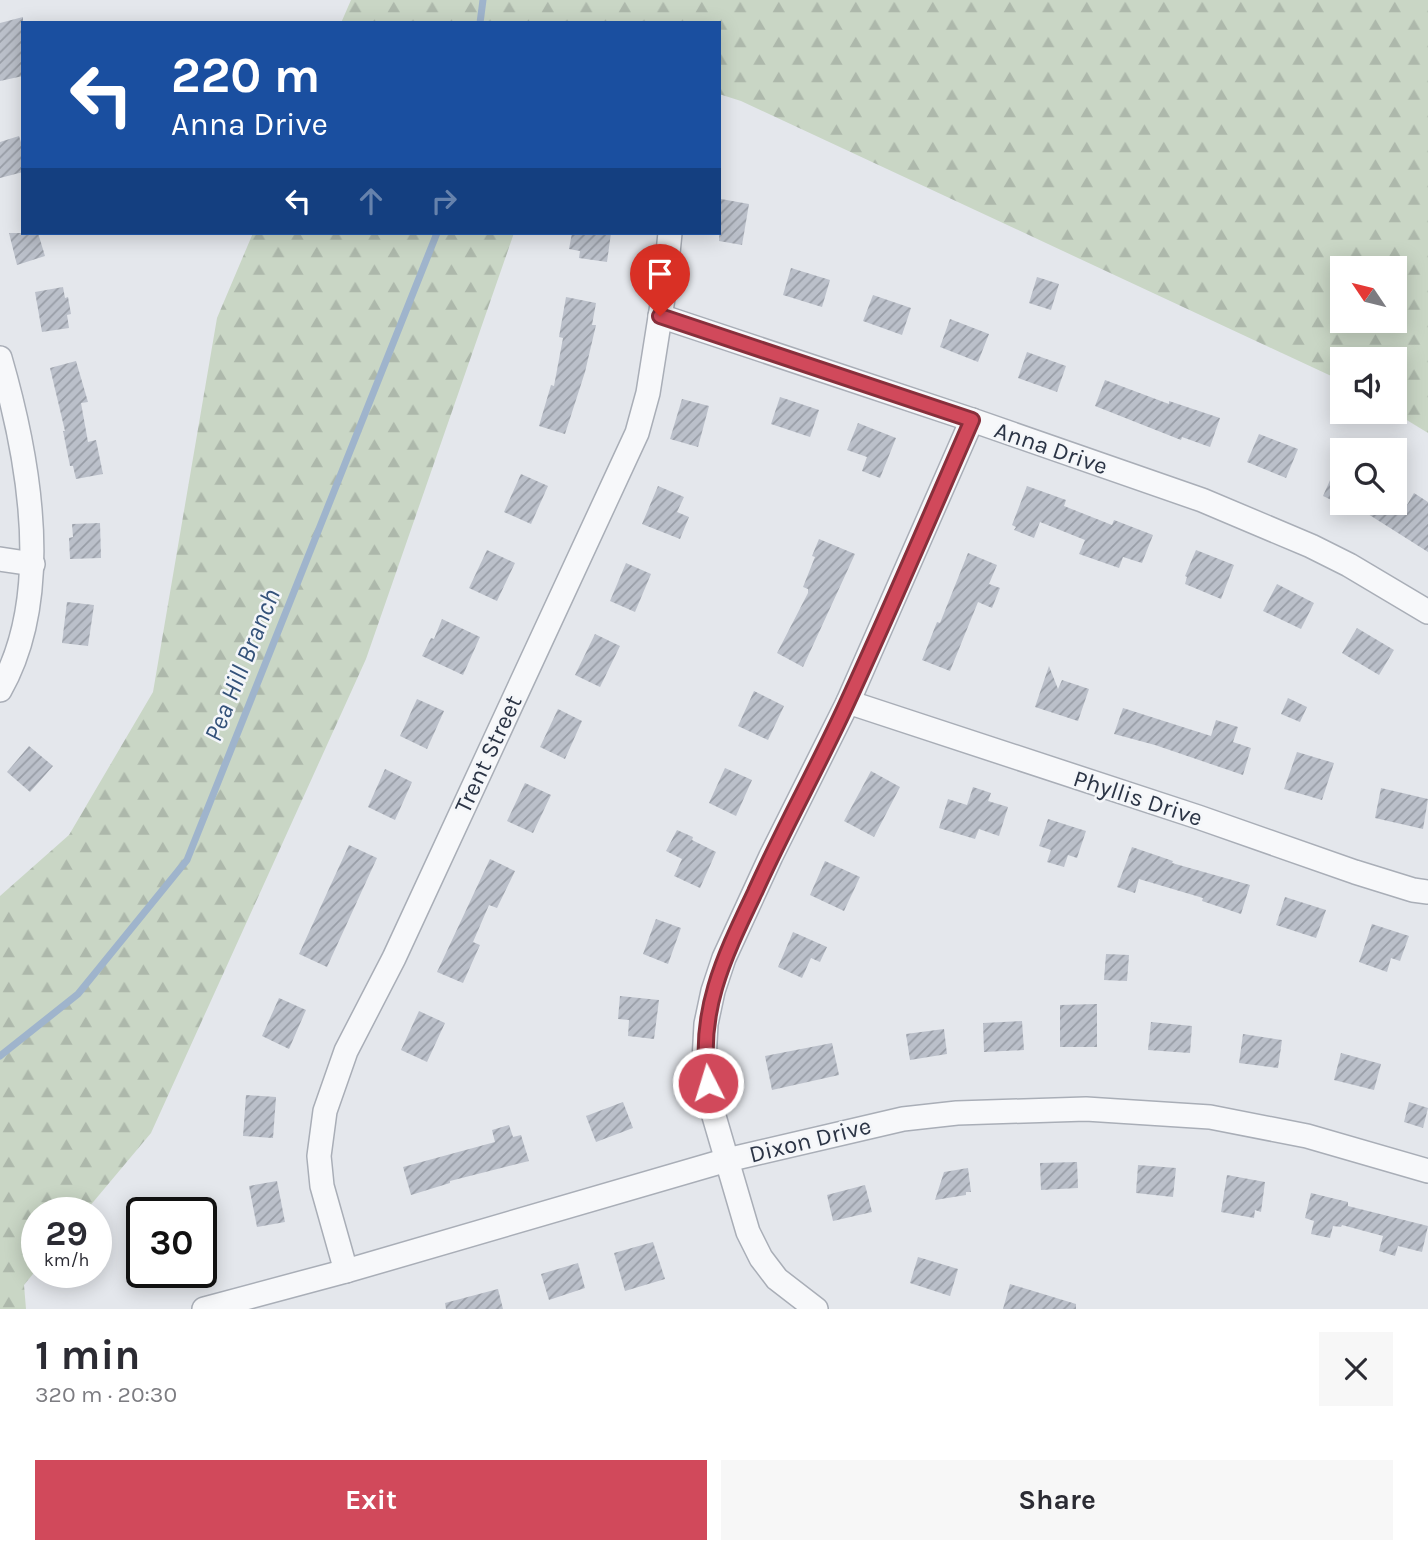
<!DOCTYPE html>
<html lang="en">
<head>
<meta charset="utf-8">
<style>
  :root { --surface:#fff; --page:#f7f7f7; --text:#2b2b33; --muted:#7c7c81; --accent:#d1495b }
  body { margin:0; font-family:Karla,sans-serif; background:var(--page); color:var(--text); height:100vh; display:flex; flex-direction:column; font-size:26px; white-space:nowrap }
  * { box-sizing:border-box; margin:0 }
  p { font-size:23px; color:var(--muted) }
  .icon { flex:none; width:38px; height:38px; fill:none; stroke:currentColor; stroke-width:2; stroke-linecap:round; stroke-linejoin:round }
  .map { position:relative; height:1309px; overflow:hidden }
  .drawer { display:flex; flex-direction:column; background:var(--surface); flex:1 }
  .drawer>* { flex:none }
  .top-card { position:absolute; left:21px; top:21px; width:700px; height:214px; border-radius:0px; box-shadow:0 4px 18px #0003; background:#1a4fa0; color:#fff; overflow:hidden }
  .needle { width:46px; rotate:305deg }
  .buttons { position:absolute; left:1330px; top:256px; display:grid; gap:14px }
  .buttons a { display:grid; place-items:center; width:77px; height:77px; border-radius:0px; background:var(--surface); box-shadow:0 4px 18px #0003; font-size:35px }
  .speed { position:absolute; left:21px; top:1197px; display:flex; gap:14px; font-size:35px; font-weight:700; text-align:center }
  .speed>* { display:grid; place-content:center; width:91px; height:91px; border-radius:50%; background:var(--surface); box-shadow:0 4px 18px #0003; line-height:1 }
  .speed small { font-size:18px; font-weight:400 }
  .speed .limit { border:4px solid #111; border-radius:10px; background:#fff; color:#111 }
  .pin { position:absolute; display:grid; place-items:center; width:60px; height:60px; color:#fff; margin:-72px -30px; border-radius:50% 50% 50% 0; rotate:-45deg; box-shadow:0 0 7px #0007 }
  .pin .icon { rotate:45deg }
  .me { position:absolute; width:77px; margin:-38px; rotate:355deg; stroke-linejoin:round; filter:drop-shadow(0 0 5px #0008) }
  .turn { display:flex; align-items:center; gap:24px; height:147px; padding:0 35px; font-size:32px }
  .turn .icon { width:91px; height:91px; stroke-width:2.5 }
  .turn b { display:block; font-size:49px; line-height:60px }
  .lanes { display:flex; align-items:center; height:66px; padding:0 35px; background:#0003; justify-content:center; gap:35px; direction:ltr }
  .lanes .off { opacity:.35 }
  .round { display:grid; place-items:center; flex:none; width:74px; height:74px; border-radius:0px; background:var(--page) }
  .head { display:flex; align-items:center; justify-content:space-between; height:119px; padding:0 35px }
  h1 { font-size:42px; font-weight:700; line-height:52px }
  .action { display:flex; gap:14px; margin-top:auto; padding:14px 35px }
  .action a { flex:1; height:80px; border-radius:0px; background:var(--accent); color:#fff; font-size:28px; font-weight:700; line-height:80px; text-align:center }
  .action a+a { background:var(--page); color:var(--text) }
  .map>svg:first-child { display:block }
</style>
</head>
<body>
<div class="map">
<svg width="1428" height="1309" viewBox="0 0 1428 1309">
  <defs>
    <pattern id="forest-firs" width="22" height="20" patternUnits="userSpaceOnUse" patternTransform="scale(1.75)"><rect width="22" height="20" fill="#c9d6c5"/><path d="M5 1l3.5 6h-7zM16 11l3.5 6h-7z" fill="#adb8ab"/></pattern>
    <pattern id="building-hatch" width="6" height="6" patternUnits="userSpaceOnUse" patternTransform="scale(1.75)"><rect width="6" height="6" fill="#bbc0ca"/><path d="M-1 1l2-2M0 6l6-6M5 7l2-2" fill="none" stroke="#989da6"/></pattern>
  </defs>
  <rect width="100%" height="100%" fill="#e4e7ec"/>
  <g fill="url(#forest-firs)" fill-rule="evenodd">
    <path d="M351 0H1428V433L1392 411H1395V359H1342V381L741 101 719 94V23H341ZM1342 268H1395V320H1342Z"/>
    <polygon points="253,233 514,233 366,659 151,1133 84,1213 37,1213 37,1269 24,1285 26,1309 0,1309 0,896 69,835 153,692 217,318"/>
  </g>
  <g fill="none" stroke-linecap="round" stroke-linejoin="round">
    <g stroke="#9fb4cc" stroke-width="7">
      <polyline points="480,23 483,0"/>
      <polyline points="0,1056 78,994 187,860 437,233"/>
    </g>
  </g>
  <g fill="url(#building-hatch)">
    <polygon points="23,17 23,76 0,81 0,23"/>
    <polygon points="19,136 23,149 23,172 0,178 0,142"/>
    <polygon points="721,199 749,204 742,245 719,241"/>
    <polygon points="9,233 38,233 45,256 17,265"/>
    <polygon points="572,233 611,233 607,262 579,258 580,251 569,249"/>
    <polygon points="791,268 830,280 822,307 783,295"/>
    <polygon points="1037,277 1059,284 1051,310 1029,303"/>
    <polygon points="63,287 65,298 68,297 71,314 67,315 69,328 42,332 35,292"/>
    <polygon points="873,295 911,308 902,335 863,321"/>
    <polygon points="566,297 596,303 592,325 596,325 585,372 565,434 539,426 551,385 554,386 563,338 559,337"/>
    <polygon points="950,319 989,334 978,362 940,347"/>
    <polygon points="1027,352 1066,366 1057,392 1018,378"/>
    <polygon points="76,361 88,402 81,403 88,442 96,440 103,474 76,479 73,466 70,466 63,431 65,431 50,368"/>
    <polygon points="1105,380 1169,404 1169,401 1220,418 1210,447 1182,437 1181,440 1095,406"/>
    <polygon points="780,397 819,410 810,437 771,424"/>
    <polygon points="682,399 709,406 698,447 670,439"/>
    <polygon points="858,423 896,438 880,478 862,471 867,457 847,450"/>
    <polygon points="1259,434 1298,449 1286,478 1247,462"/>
    <polygon points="1342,453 1342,505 1323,496"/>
    <polygon points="521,474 548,486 531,524 504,512"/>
    <polygon points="658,486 684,497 677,512 689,517 680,539 642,524"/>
    <polygon points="1027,486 1066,500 1064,506 1112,525 1114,520 1153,535 1142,563 1123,557 1119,568 1079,554 1085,540 1040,522 1034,538 1014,530 1016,527 1012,525"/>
    <polygon points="1414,493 1428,502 1428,552 1349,502 1403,502 1407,505"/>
    <polygon points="100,523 101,558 70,559 69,538 73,537 72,524"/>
    <polygon points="819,539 855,554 803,667 777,653 808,593 808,589 803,587 815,557 812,556"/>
    <polygon points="487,550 515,563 497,601 469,588"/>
    <polygon points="1196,550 1234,565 1221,599 1185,584 1187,577 1185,576"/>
    <polygon points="968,553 997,565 989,584 1000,588 992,608 978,602 950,671 922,660 937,622 940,623"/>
    <polygon points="626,563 651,574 635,612 610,601"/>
    <polygon points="1277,584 1314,603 1301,629 1263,611"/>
    <polygon points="67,602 94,605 88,646 62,643"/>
    <polygon points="442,619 480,637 463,675 422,656 431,638 434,639"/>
    <polygon points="1357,628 1394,650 1379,675 1342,653"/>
    <polygon points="595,634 620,646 600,687 575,675"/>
    <polygon points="1049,666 1058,689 1062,680 1089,689 1078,721 1035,707"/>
    <polygon points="754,691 784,706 768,740 738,726"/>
    <polygon points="1288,698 1307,707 1300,722 1281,714"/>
    <polygon points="417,699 444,711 427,749 400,736"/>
    <polygon points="1123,708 1211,736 1216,720 1238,727 1233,742 1251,748 1243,775 1155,745 1114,734"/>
    <polygon points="558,709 582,721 565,759 540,747"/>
    <polygon points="29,746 53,766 30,792 7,772"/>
    <polygon points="1297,752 1334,763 1322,800 1284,789"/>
    <polygon points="725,768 752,780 736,816 709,803"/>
    <polygon points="385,769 412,782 395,820 368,807"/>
    <polygon points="871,771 900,787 874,837 844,821"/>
    <polygon points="525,783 551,795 533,833 507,821"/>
    <polygon points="973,787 991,793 988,801 1008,807 999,836 979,829 975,839 939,828 948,799 967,805"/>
    <polygon points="1381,788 1428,799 1423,829 1375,818"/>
    <polygon points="1048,819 1086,831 1077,858 1068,855 1064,867 1047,862 1051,850 1039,846"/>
    <polygon points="677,830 693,837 692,840 716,852 700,888 674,876 682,859 666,851"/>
    <polygon points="349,845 377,858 327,967 299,954"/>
    <polygon points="1132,847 1173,861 1172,863 1250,885 1241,914 1202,901 1203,898 1139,879 1135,893 1117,887"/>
    <polygon points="490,859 515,871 497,908 489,905 473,942 480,945 463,983 437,972"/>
    <polygon points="825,861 860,877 844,911 810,895"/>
    <polygon points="1285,897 1326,910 1316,938 1276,925"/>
    <polygon points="656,919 681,928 668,964 643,954"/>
    <polygon points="1372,924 1409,936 1400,961 1391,958 1387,972 1359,962"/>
    <polygon points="793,932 827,947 820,962 811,958 802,978 778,967"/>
    <polygon points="1106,954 1129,955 1127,981 1104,980"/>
    <polygon points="620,996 659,1000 654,1039 628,1036 629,1020 618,1019"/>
    <polygon points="279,998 306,1010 289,1049 262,1036"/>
    <polygon points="1097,1004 1097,1047 1060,1047 1060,1005"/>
    <polygon points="419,1011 445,1023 427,1062 401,1050"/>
    <polygon points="1022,1021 1024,1050 984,1052 983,1023"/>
    <polygon points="1151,1022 1192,1026 1190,1053 1148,1050"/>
    <polygon points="944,1029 947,1054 910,1060 906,1034"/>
    <polygon points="1243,1034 1282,1040 1278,1068 1239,1063"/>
    <polygon points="832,1043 839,1075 772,1090 765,1056"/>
    <polygon points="1341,1053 1381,1064 1374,1090 1334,1080"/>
    <polygon points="246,1095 276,1097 273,1138 243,1136"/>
    <polygon points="623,1102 633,1128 596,1142 586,1116"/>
    <polygon points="1409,1102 1428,1108 1423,1128 1404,1122"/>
    <polygon points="509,1125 513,1137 521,1135 529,1161 450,1181 450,1183 411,1195 403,1167 495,1142 492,1130"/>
    <polygon points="1077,1162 1078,1188 1041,1190 1040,1163"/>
    <polygon points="1138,1165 1176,1168 1173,1197 1136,1193"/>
    <polygon points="968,1168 971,1192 966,1192 966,1195 935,1200 944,1172"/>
    <polygon points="1227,1175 1265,1182 1261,1212 1255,1210 1254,1218 1221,1212"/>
    <polygon points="277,1181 285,1222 257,1227 249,1186"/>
    <polygon points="865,1185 872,1212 833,1221 827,1195"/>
    <polygon points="1311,1193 1348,1202 1348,1206 1428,1226 1422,1252 1398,1246 1395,1256 1379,1251 1383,1236 1342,1225 1341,1227 1333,1226 1330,1238 1311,1234 1314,1221 1305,1218"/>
    <polygon points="653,1242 665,1279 625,1291 614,1253"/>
    <polygon points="918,1257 958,1269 950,1296 910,1283"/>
    <polygon points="578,1263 585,1288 549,1300 541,1274"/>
    <polygon points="1010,1284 1076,1304 1076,1309 1003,1309"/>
    <polygon points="498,1289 503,1309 446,1309 445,1303"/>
  </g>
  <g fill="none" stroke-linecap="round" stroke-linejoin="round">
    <defs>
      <g id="minor">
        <polyline points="660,316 972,420 1202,500 1311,546 1349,565 1428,612"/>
        <path d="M0 358C29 458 54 595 0 690"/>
        <polyline points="0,559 33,564"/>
        <polyline points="848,702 1198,817 1355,872 1413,890 1428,892"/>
        <polyline points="346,1271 322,1186 319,1156 325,1111 346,1051 394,958 637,433 648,393 664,292 670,233"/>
        <polyline points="204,1309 346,1271 727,1160 903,1119 957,1113 1086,1109 1210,1117 1307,1136 1428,1171"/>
        <polyline points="816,1309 777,1279 761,1258 748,1232 711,1106 704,1061 706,1024 713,991 724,958 771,856 848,702 972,420"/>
      </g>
    </defs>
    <use href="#minor" stroke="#a9aeb7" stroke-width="26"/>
    <use href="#minor" stroke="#f7f8fa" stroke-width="23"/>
  </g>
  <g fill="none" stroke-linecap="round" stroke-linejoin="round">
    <defs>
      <path id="route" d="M660 316 972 420C931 514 891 608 848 701 819 765 784 827 755 892 725 955 697 1011 708 1083"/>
    </defs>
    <use href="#route" stroke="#882f3b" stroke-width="18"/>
    <use href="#route" stroke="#d1495b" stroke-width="12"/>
  </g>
  <g text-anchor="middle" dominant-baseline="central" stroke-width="5" stroke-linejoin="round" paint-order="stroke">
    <g font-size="24" fill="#2b3445" stroke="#f4f6f9">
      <text transform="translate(1051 448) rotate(19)">Anna Drive</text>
      <text transform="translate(488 754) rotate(-65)">Trent Street</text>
      <text transform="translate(1138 798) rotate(18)">Phyllis Drive</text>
      <text transform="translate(810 1140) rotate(-14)">Dixon Drive</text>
    </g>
    <g font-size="26" font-style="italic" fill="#34527a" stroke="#f4f6f9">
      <text transform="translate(242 665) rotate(-68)">Pea Hill Branch</text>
    </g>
  </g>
</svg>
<div class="buttons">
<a><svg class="needle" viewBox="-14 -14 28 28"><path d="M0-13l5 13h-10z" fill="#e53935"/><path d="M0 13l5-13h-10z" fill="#7c7c81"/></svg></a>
<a><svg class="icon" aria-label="sound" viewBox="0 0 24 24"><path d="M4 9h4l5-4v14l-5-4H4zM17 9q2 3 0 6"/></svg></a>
<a><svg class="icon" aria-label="search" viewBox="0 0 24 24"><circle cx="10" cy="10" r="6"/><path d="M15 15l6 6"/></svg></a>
</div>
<div class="speed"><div>29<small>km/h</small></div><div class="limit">30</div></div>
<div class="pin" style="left:660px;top:316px;background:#d93025"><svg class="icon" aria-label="arrive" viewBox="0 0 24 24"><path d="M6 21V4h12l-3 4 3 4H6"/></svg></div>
<svg class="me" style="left:708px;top:1083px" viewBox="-20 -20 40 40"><circle r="17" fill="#d1495b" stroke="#fff" stroke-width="3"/><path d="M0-11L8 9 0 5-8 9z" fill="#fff"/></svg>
<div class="top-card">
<div class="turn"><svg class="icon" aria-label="left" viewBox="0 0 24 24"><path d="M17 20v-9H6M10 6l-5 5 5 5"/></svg><div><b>220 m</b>Anna Drive</div></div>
<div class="lanes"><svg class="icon" aria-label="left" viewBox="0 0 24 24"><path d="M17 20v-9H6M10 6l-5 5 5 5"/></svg><svg class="icon off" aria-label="ahead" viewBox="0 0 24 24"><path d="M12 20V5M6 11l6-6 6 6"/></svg><svg class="icon off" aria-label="right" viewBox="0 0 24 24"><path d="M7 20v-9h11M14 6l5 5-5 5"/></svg></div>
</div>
</div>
<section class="drawer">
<div class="head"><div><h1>1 min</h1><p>320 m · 20:30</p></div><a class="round"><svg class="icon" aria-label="close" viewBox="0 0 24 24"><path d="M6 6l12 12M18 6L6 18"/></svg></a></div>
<div class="action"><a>Exit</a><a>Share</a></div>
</section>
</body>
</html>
